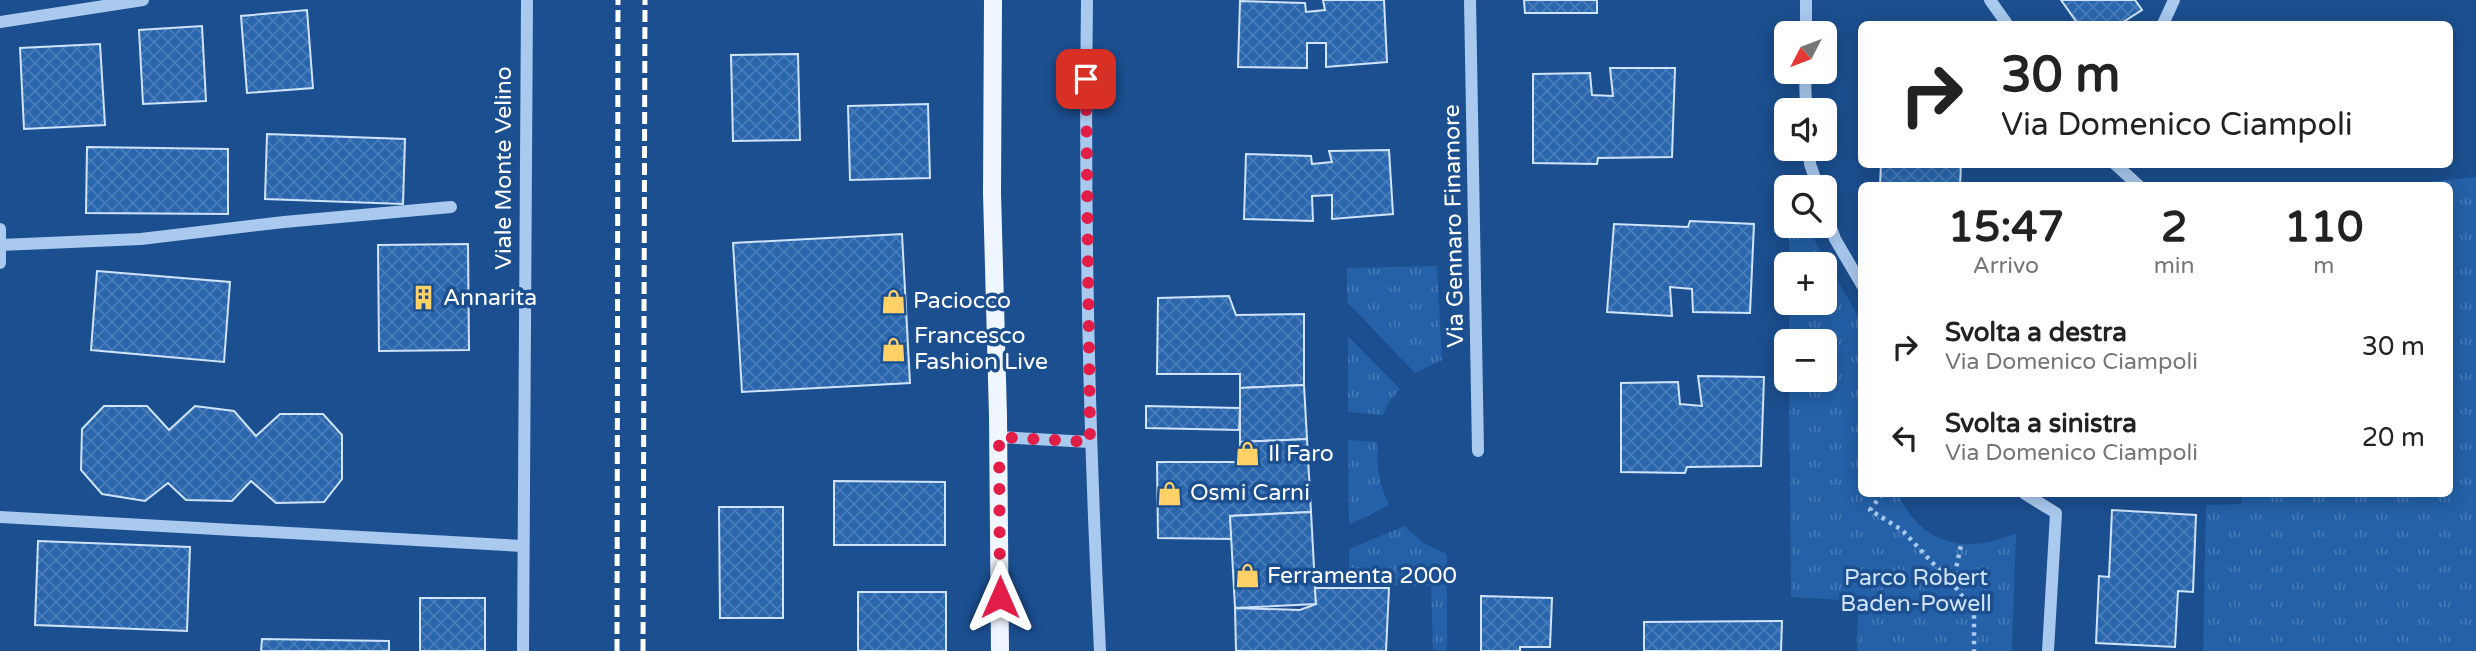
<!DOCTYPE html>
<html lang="it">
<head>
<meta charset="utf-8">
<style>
  :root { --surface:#fff; --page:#f2f2f2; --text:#222; --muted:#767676 }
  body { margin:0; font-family:"Varela Round",sans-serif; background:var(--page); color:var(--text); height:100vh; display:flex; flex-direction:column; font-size:26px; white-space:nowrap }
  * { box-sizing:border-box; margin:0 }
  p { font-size:23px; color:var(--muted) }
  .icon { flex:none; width:38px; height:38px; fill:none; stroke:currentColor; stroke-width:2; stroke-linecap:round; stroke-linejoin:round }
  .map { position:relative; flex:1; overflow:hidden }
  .drawer { position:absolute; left:1858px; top:182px; width:595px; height:315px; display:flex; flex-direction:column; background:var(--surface); border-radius:10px; box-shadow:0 4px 18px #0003 }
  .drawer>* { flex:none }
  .top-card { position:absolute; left:1858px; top:21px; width:595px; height:147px; border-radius:10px; box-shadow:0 4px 18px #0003; background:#fff; color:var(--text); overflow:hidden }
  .needle { width:46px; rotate:228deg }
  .tools { position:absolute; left:1774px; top:21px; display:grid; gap:14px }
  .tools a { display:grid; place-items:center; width:63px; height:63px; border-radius:10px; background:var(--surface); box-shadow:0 4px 18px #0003; font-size:35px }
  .pin { position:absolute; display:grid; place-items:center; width:60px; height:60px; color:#fff; margin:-30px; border-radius:14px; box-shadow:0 4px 10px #0006 }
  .me { position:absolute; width:77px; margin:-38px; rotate:0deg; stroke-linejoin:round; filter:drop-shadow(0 0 5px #0008) }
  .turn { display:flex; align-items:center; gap:24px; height:147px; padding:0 28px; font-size:32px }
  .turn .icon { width:91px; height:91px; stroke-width:2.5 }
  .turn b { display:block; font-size:49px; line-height:60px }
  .eta { display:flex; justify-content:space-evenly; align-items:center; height:119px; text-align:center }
  .eta b { font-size:42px; font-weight:700; line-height:49px }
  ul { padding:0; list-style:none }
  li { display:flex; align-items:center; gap:21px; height:91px; padding:0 28px }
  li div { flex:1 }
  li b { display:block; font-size:26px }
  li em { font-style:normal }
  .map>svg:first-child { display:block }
</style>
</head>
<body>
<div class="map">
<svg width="2476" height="651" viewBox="0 0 2476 651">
  <defs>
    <pattern id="grass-tufts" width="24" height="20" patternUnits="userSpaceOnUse" patternTransform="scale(1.75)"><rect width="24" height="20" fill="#2461a8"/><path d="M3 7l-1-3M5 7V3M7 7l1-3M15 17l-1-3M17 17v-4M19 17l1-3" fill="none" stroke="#4579b5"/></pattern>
    <pattern id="building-cross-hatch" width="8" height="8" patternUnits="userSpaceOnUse" patternTransform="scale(1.75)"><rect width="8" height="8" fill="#2a66ad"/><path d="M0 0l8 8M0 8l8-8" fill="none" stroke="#4a7db9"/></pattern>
  </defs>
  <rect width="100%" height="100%" fill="#1b4f8f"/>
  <g fill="url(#grass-tufts)">
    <polygon points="2476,177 2476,651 2203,651 2206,505 2241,504 2242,494 2450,494 2450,186 2400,185"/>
    <path d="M1789 234 1812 236 1862 323V494H1898C1923 546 1966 555 2016 533L2012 651H1857L1858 601 1791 597 1789 380H1825V341H1789V303H1825V264H1789Z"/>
    <polygon points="1437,266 1442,360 1415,373 1347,302 1347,268"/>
    <polygon points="1348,336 1400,389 1389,402 1383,415 1348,412"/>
    <path d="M1348 440 1378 442C1376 465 1379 484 1389 505L1349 525Z"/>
    <polygon points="1404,526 1425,544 1447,554 1447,651 1433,650 1431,586 1349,585 1349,549"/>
  </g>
  <g fill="url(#building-cross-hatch)" stroke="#cfe3fa" stroke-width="2">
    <polygon points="1323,0 1384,0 1387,62 1326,67 1326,43 1307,43 1307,68 1238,67 1240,1 1305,3 1306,12 1325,10"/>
    <polygon points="1524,0 1597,0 1597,13 1525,13"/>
    <polygon points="2061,0 2135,0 2142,10 2120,24 2078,24"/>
    <polygon points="307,10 313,88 247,93 241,16"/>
    <polygon points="202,26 206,101 143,104 139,30"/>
    <polygon points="100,44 105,125 24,129 20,48"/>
    <polygon points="798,54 800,140 733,141 731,55"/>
    <polygon points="1610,68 1675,68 1672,157 1598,158 1597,164 1533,163 1533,74 1590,73 1592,95 1613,96"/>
    <polygon points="928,104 930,178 850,180 848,106"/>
    <polygon points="267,134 405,139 403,204 265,199"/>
    <polygon points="87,147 228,149 228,214 86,213"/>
    <polygon points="1389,150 1393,214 1332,219 1332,195 1312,196 1313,221 1244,219 1246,154 1311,156 1312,164 1332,162 1329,151"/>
    <polygon points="1881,164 1961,164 1960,186 1880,186"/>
    <polygon points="1690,221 1754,224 1750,313 1693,312 1692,289 1670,287 1672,316 1607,312 1614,224 1688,227"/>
    <polygon points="902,234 910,383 742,392 733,243"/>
    <polygon points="468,244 469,350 379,351 378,245"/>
    <polygon points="97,271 230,282 224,362 91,350"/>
    <polygon points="1229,296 1236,315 1304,314 1304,385 1240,388 1240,374 1157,374 1158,298"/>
    <polygon points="1698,376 1764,377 1761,466 1687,467 1685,473 1621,472 1621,383 1678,382 1680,404 1702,406"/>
    <polygon points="1304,385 1307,439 1240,442 1240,388"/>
    <polygon points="104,406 147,406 169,430 195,406 234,411 256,436 280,414 323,414 342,435 342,479 324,502 276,503 251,481 232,501 186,500 168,483 145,501 102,494 81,470 82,429"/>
    <polygon points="1146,406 1240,408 1239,430 1146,428"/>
    <polygon points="1307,439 1311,512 1230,516 1232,539 1158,538 1157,462 1240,462 1240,442"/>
    <polygon points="834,481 945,482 945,545 834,545"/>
    <polygon points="719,507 783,507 783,618 720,618"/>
    <polygon points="2112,510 2196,515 2193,592 2178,591 2175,647 2096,643 2099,576 2109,577"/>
    <polygon points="1311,512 1316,604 1235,608 1230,516"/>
    <polygon points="38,541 190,547 187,631 35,625"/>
    <polygon points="1315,588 1389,588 1386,651 1236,651 1235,608 1300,610 1316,604"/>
    <rect x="858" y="592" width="88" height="59"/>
    <polygon points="1481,596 1552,598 1550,647 1520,647 1520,651 1481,651"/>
    <rect x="420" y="598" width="65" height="53"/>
    <polygon points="1782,621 1781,651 1644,651 1644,622"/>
    <polygon points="262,639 389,641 389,651 261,651"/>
  </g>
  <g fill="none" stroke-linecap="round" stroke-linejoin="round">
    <g stroke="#a9c9ee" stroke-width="4.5" stroke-dasharray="3.5 5" stroke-linecap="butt">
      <polyline points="1882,494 1870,510 1902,530 1957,589 1974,613 1974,651"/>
      <polyline points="1953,583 1961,545"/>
    </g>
    <g stroke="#a9c9ee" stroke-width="12">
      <path d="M1087 0C1084 217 1089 434 1100 651"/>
      <polyline points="1470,0 1478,451"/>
      <polyline points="1990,0 2007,24"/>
      <polyline points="0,22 143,0"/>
      <polyline points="2163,24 2174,0"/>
      <polyline points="1806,33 1806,0"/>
      <polyline points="1805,72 1806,110"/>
      <polyline points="1809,149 1810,164 1818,187"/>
      <polyline points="2115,164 2139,186"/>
      <polyline points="1825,210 1835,239 1862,285"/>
      <polyline points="0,229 0,263"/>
      <polyline points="0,245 141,239 284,222 451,207"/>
      <polyline points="998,437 1090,442"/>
      <polyline points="2025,494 2056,513 2048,651"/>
      <polyline points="0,517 523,546"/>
      <polyline points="523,651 527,0"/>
    </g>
    <polyline stroke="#f0f6ff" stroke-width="18" points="993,0 992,193 998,416 1000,651"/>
    <g stroke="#fff" stroke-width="5" stroke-dasharray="12 5" stroke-linecap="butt">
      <polyline points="617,651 618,0"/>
      <polyline points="643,651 645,0"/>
    </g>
  </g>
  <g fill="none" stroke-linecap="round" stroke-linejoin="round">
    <polyline stroke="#e11d48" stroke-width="12" stroke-dasharray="0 21.6" points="1000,597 999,437 1090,442 1086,79"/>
  </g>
  <defs>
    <symbol id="building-bare" viewBox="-9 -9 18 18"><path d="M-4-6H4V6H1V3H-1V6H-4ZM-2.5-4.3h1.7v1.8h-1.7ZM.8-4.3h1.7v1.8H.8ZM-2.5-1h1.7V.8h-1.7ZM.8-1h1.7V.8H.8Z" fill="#ffd166" stroke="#1b4f8f" stroke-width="2.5" paint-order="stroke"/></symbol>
    <symbol id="shop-bare" viewBox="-9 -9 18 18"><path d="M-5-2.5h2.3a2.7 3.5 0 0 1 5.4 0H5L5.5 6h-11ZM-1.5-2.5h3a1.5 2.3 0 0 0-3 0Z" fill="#ffd166" stroke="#1b4f8f" stroke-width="2.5" paint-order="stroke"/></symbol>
  </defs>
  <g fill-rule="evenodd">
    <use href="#building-bare" x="406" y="280" width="35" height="35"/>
    <use href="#shop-bare" x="876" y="284" width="35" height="35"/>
    <use href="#shop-bare" x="876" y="332" width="35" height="35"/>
    <use href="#shop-bare" x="1230" y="436" width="35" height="35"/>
    <use href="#shop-bare" x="1152" y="476" width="35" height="35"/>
    <use href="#shop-bare" x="1230" y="558" width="35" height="35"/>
  </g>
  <g text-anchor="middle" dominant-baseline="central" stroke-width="7" stroke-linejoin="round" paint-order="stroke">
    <g font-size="23" fill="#fff" stroke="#1b4f8f">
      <text transform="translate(504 168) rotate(-90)">Viale Monte Velino</text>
      <text transform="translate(1454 226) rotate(-91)">Via Gennaro Finamore</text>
    </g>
    <g font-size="23" fill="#fff" stroke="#1b4f8f" text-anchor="start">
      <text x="443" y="298">Annarita</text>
      <text x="913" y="301">Paciocco</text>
      <text x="914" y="336">Francesco<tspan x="914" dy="26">Fashion Live</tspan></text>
      <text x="1268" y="454">Il Faro</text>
      <text x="1190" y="493">Osmi Carni</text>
      <text x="1267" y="576">Ferramenta 2000</text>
    </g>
    <g font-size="23" fill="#cfe3fa" stroke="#1b4f8f">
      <text x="1916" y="578">Parco Robert<tspan x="1916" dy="26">Baden-Powell</tspan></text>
    </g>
  </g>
</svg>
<div class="tools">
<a><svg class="needle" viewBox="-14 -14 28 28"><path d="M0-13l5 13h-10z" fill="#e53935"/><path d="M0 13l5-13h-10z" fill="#767676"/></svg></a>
<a><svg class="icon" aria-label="sound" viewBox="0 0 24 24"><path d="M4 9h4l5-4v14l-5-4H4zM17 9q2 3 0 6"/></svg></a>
<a><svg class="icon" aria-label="search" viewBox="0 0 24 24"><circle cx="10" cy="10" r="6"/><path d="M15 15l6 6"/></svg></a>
<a>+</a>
<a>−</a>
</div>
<div class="pin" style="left:1086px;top:79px;background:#d93025"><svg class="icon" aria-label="arrive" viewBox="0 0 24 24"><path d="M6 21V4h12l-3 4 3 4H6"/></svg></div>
<svg class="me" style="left:1000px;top:597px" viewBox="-20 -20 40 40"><path d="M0-17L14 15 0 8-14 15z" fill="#e11d48" stroke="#fff" stroke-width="4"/></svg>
<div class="top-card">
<div class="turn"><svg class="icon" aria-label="right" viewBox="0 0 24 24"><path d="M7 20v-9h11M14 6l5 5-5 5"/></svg><div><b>30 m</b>Via Domenico Ciampoli</div></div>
</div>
<section class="drawer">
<div class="eta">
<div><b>15:47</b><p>Arrivo</p></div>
<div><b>2</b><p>min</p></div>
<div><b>110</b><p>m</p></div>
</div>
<ul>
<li><svg class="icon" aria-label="right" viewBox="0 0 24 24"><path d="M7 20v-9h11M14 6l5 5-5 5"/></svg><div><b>Svolta a destra</b><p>Via Domenico Ciampoli</p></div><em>30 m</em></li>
<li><svg class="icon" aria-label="left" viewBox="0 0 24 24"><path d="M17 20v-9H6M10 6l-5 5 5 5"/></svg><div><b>Svolta a sinistra</b><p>Via Domenico Ciampoli</p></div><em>20 m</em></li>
</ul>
</section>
</div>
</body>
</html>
